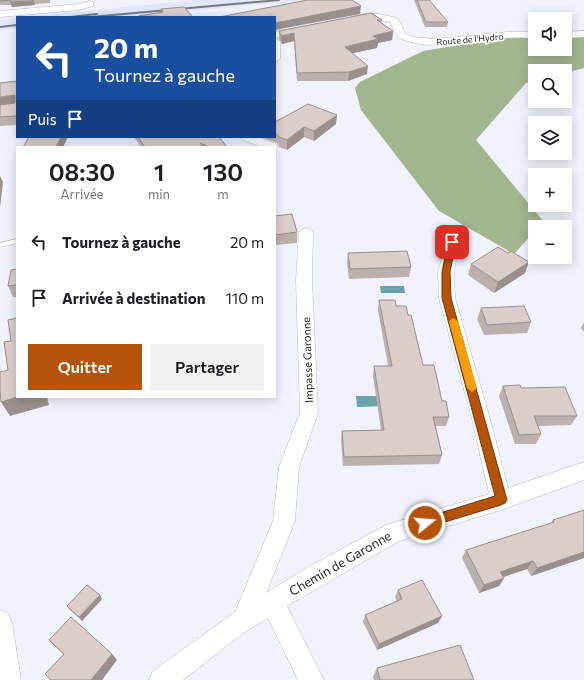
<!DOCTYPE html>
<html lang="fr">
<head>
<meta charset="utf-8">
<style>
  :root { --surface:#fff; --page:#f2f2f2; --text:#202124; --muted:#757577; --accent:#b45309 }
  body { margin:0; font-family:Commissioner,sans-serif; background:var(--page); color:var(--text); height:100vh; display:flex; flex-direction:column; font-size:15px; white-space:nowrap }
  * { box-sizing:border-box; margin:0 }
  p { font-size:13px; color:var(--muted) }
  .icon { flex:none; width:22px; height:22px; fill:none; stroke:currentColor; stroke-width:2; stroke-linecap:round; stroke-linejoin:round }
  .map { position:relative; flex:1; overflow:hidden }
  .sheet { position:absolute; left:16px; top:146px; width:260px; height:252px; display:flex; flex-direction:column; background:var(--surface); border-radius:0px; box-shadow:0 2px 10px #0003 }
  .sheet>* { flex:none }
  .guide { position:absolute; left:16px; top:16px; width:260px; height:122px; border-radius:0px; box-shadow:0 2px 10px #0003; background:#1a4fa0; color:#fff; overflow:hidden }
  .controls { position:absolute; left:528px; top:12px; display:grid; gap:8px }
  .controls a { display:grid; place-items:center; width:44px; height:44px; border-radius:0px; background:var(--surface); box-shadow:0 2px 10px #0003; font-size:20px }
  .pin { position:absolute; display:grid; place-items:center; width:34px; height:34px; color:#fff; margin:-17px; border-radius:8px; box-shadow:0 2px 6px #0006 }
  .me { position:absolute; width:44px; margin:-22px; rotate:73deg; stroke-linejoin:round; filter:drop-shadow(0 0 3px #0008) }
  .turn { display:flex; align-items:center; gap:14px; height:84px; padding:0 12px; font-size:18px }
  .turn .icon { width:52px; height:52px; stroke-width:2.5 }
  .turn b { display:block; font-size:28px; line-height:34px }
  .then { display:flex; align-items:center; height:38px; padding:0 12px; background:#0003; gap:8px; font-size:15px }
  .eta { display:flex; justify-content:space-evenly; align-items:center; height:68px; text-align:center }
  .eta b { font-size:24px; font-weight:600; line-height:28px }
  .cta { display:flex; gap:8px; margin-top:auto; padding:8px 12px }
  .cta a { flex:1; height:46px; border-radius:0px; background:var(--accent); color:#fff; font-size:16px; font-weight:600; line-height:46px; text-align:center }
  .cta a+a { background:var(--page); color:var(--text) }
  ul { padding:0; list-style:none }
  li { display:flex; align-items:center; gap:12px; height:56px; padding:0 12px }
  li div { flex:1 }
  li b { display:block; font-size:15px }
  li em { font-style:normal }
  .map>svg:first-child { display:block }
</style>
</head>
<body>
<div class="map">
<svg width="584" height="680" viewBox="0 0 584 680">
  <rect width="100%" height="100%" fill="#f0f2fe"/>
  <g fill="#e3e7fa">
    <polygon points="195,0 346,0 269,4 126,17 27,17"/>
    <polygon points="17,18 17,29 0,30 0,20"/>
  </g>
  <polygon fill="#a1b58f" points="584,36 584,68 565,73 565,71 535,71 535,80 526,83 476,140 544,222 539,227 535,227 535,231 514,254 439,211 361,110 355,88 360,82 423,51 503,38 535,37 535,49 565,49 565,37"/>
  <g fill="#6ca2aa">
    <polygon points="380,286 404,286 405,293 381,293"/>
    <polygon points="356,396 383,396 385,406 357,407"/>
  </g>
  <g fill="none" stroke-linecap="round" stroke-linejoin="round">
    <defs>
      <polygon id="lane" points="17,239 17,243 0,247 0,243"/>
      <g id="street">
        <polygon points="90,1 93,2 93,6 79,10 0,17 0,11 79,4"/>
        <path d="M365 14H379L397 18 406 34 413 37 434 39 507 32H535V38C526 38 516 37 507 38 472 40 432 53 399 38L390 22C380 19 353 23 349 19L351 17Z"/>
        <polygon points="302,27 305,28 305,32 275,38 275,32"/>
        <polygon points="584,31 584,37 565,38 565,32"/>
        <polygon points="275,38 280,41 280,59 275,62"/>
        <polygon points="241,137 258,137 276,144 278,147 275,150 275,147 261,147 243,140"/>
        <polygon points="306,228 311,230 313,233 312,280 318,413 299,467 295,521 266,593 305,569 386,525 489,494 472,419 439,298 438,272 447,239 457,239 459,242 454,272 455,298 490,419 508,488 584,462 584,480 501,510 399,541 287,606 324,680 298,680 268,618 243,633 183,680 149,680 153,671 235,612 273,521 279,467 300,413 296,280 299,233 301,230"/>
        <polygon points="0,610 8,614 12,622 21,680 0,680"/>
      </g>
    </defs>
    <use href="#lane" stroke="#b8bac6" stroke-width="1"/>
    <use href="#street" stroke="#b8bac6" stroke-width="1"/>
    <use href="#lane" fill="#fff" fill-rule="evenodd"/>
    <use href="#street" fill="#fff" fill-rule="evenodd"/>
    <g stroke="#787a81" stroke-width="2">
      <polyline points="70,17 97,14"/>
      <polyline points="91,17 279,0"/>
      <polyline points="0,27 17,25"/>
    </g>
  </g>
  <g fill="#bcb0ae">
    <polygon points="0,0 50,0 50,3 35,4 34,5 12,7 11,5 0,5"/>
    <polygon points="414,0 429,0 448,22 447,27 425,27"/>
    <polygon points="371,13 382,20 381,23 393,31 392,40 378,43 377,48 353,53 367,74 348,81 297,81 294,41 282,44 279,39 279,31"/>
    <polygon points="17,81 17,125 0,126 0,83"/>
    <polygon points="275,122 336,124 314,141 304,137 287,150 279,147 277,143 264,138 264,137 275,137"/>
    <polygon points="134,137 219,137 227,147 141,147"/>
    <polygon points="275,216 297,232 297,243 275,245"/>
    <polygon points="348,253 411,267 409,277 349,279 347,263"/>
    <polygon points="471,264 525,273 494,293 468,275"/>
    <polygon points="17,269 17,297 13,297 8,286"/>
    <polygon points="379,300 396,306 408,315 423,365 442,401 449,417 446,426 436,426 442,455 439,464 343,466 341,440 342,431 381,430 373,376 374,366 388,366 378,310"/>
    <polygon points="481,308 531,322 527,333 484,335 477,319"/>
    <polygon points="584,322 584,332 581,328"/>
    <polygon points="503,386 521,388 577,416 571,425 538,426 541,434 536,444 515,444 499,396"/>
    <polygon points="584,510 584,558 531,576 527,569 503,577 504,578 499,586 479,593 462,558 466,550 551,523 553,520"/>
    <polygon points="398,590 442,616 438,623 377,650 363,622 365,615 397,601 395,597"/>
    <polygon points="102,599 82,621 70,610 67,606"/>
    <polygon points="49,640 112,654 117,660 63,654"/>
    <polygon points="377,668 474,680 374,680 373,677"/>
  </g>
  <g fill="#99908d">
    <polygon points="33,0 35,4 34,5 12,7 10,2"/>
    <polygon points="361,6 360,14 275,30 275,23"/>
    <polygon points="393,31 392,40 378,43 377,48 344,55 345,47 373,36"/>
    <polygon points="294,33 294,41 282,44 281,36"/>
    <polygon points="368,66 367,74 348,81 349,72"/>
    <polygon points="15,95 17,104 0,106 0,97"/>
    <polygon points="337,115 336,124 314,141 314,131"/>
    <polygon points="304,127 304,137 287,150 287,140"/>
    <polygon points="61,137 68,137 63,147 56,147"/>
    <polygon points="0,176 3,182 0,207"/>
    <polygon points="529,262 525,273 494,293 498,282"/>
    <polygon points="17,397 47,397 49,405 10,416 1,402"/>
    <polygon points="584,552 584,558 531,576 537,568"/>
    <polygon points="533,561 527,569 495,580 500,572"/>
    <polygon points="504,578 499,586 479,593 484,585"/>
    <polygon points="100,595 102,599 82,621 79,617"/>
    <polygon points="442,616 438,623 377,650 379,644"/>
    <polygon points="112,654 117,660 102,680 91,680"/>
  </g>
  <g fill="#dbcdca" stroke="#99908d">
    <polygon points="0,0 33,0 33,1 10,2 11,0 0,1"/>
    <polygon points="308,0 352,0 361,6 275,23 275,17 219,17"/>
    <polygon points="417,0 429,0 448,22 426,22"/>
    <polygon points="184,7 193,17 139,16 163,12 161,9"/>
    <polygon points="371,13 382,20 377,20 393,31 373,36 378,39 345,47 368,66 349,72 297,73 294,33 281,36 279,31"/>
    <polygon points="17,81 17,116 0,117 0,105 15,103 15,95 0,97 0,83"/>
    <polygon points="308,104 337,115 314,131 304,127 287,140 279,137 276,133 275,133 275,122"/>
    <polygon points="29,137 61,137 56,147 23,147"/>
    <polygon points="138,137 219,137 227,147 209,147 200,143 203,147 145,147"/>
    <polygon points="292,214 297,232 275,235 275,216"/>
    <polygon points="498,247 508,253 511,251 529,262 498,282 471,264"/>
    <polygon points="407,251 411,267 350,269 348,253"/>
    <polygon points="17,269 17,285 8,286 11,270"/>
    <polygon points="379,300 395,300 396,306 406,306 408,315 411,315 423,365 434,365 442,401 446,401 449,417 433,417 442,455 344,457 342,431 384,430 374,366 392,366"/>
    <polygon points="524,306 531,322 487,325 481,308"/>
    <polygon points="17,318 17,397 1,402 0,390 0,372 8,370 4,342 11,341 8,320"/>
    <polygon points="520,385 521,388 565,387 577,416 534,416 541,434 519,435 503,386"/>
    <polygon points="584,510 584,552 537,568 533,561 500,572 504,578 484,585 466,550 554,522 553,520"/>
    <polygon points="422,580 442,616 379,644 365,615 402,599 398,590"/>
    <polygon points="87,585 100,595 79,617 67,606"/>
    <polygon points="71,617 112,654 91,680 51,680 45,674 64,654 49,640"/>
    <polygon points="460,645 474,680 380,680 377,668"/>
  </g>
  <polygon fill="#b45309" stroke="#753606" points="452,239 456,242 450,272 451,298 507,500 505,503 501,505 425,528 421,526 419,523 421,519 495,496 442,298 442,272 448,242"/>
  <polygon fill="#f59e0b" points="453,318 458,321 477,388 472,392 467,388 449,321"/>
  <g text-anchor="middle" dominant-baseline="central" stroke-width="3.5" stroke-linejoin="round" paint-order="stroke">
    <g font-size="9" fill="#242529" stroke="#fff">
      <text transform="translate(470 39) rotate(-5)">Route de l'Hydro</text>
    </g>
    <g font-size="11" fill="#242529" stroke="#fff">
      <text transform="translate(307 360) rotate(-92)">Impasse Garonne</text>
    </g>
    <g font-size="13" fill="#242529" stroke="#fff">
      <text transform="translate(340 563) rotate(-30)">Chemin de Garonne</text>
    </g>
  </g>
</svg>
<div class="controls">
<a><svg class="icon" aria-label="sound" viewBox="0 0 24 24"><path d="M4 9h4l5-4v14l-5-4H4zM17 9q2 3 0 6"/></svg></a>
<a><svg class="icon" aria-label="search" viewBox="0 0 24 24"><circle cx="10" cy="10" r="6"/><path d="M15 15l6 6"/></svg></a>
<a><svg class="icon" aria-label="layers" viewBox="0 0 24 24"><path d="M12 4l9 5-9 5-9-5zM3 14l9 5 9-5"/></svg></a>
<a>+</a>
<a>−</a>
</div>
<div class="pin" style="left:452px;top:242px;background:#d93025"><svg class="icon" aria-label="arrive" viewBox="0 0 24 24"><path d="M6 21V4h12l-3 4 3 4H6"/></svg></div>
<svg class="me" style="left:425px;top:523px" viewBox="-20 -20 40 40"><circle r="17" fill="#b45309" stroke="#fff" stroke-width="3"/><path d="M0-11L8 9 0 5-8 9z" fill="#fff"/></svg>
<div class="guide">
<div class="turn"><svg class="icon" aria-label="left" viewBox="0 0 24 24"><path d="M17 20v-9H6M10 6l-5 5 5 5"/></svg><div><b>20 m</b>Tournez à gauche</div></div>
<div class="then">Puis<svg class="icon" aria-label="arrive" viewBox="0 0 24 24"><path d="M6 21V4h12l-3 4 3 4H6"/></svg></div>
</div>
<section class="sheet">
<div class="eta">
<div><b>08:30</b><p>Arrivée</p></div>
<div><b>1</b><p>min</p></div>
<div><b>130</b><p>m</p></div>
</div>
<ul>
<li><svg class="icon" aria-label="left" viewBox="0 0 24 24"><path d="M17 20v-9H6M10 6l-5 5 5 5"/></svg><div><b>Tournez à gauche</b></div><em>20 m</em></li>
<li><svg class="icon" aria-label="arrive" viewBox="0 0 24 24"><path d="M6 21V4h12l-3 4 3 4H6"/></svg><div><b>Arrivée à destination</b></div><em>110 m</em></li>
</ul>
<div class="cta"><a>Quitter</a><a>Partager</a></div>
</section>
</div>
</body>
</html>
